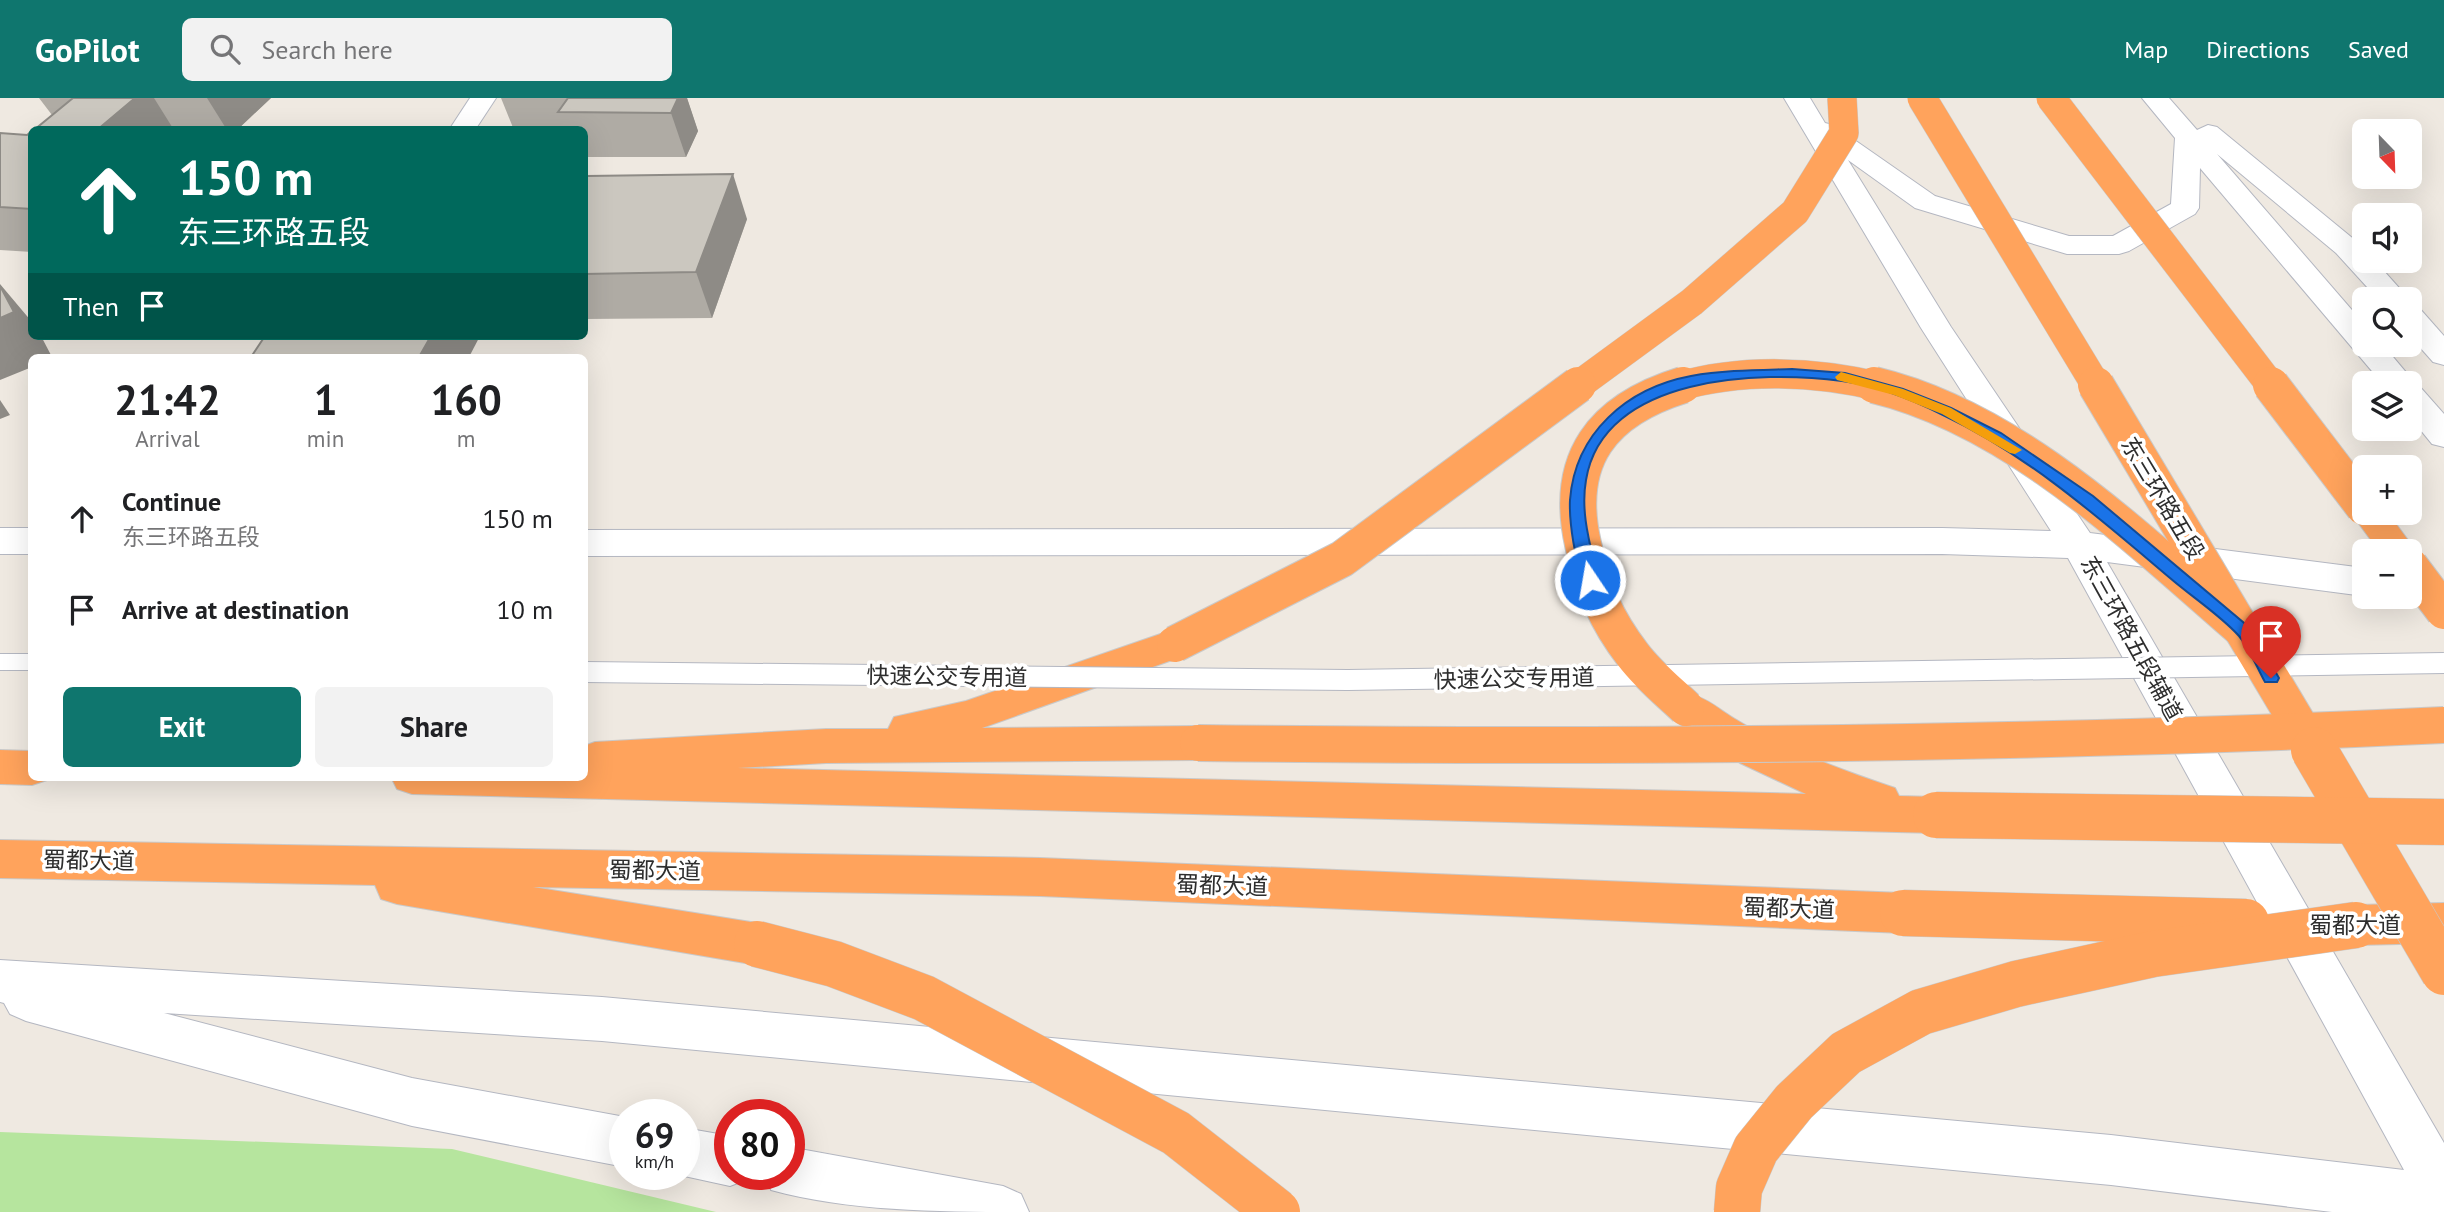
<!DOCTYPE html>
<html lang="en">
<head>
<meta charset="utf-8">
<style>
  :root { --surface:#fff; --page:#f2f2f2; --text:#202124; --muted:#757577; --accent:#0f766e }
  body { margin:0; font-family:"PT Sans","Noto Sans SC",sans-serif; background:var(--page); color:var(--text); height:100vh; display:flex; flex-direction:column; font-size:26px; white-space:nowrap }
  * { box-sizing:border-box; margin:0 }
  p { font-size:23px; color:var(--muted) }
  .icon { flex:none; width:38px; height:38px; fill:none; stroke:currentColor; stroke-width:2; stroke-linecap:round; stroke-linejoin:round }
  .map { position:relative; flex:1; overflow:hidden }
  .details { position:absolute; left:28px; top:256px; width:560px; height:427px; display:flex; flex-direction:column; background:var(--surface); border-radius:10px; box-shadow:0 7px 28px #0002 }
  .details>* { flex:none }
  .guide { position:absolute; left:28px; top:28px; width:560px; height:214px; border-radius:10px; box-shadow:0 7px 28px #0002; background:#00695c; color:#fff; overflow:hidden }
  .needle { width:46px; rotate:157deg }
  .buttons { position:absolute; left:2352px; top:21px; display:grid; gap:14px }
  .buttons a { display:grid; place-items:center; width:70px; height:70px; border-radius:10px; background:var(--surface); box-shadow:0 7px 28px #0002; font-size:35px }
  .speed { position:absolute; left:609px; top:1001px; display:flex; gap:14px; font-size:35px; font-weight:700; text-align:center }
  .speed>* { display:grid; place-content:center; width:91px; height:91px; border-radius:50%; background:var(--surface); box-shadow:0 7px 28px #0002; line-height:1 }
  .speed small { font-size:18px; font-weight:400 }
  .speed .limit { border:10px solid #d22; background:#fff; color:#111 }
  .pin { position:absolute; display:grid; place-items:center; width:60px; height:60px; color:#fff; margin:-72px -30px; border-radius:50% 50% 50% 0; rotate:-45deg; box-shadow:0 0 7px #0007 }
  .pin .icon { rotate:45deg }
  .me { position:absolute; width:77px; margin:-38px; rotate:348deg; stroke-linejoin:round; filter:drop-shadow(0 0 5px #0008) }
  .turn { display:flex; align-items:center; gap:24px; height:147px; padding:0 35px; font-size:32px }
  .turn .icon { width:91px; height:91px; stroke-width:2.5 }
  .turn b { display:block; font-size:49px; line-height:60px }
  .then { display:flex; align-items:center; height:66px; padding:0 35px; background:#0003; gap:14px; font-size:26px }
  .eta { display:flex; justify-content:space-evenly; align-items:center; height:119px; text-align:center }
  .eta b { font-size:42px; font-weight:700; line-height:49px }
  .primary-button { display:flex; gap:14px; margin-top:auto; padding:14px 35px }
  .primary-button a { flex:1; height:80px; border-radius:10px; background:var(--accent); color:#fff; font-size:28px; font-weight:700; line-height:80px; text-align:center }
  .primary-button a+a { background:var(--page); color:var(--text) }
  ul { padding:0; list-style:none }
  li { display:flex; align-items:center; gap:21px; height:91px; padding:0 35px }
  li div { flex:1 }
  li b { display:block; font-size:26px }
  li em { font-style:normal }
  header { display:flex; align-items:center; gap:42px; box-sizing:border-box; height:98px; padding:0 35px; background:var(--accent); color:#fff }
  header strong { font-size:33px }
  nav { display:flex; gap:38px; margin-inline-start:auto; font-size:24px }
  .search { width:490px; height:63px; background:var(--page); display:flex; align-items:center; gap:18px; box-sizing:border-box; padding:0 24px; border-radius:10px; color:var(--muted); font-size:26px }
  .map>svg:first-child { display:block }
</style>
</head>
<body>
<header>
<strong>GoPilot</strong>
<div class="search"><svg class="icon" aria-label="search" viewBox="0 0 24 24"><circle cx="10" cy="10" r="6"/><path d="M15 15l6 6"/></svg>Search here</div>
<nav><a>Map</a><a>Directions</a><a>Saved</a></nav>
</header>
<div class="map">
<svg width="2444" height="1114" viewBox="0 0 2444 1114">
  <rect width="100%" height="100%" fill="#efe9e1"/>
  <polygon fill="#b6e59e" points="0,1034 452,1051 716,1114 0,1114"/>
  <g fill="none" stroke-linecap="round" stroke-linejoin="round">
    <defs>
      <rect id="lane" x="0" y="556" width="32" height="16"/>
      <polygon id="street" points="470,0 496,0 475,32 449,32"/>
      <g id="secondary">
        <polygon points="1784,0 1810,0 1825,25 1833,27 1935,98 2069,138 2113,138 2171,106 2175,40 2142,0 2169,0 2197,32 2208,27 2217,29 2356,143 2364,151 2364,163 2375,163 2409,201 2378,201 2336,155 2217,56 2364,226 2364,247 2383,247 2415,285 2413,288 2421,290 2444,316 2444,349 2432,346 2410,319 2410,285 2382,285 2200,70 2199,110 2195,116 2129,153 2119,156 2067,156 1915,110 1848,62 1951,229 2090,435 2364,470 2364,498 2107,464 2444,1045 2444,1114 2332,1114 2111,1087 602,943 164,915 412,980 625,1019 625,1069 412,1028 26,923 10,916 4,905 0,904 0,862 602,899 2111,1037 2404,1072 2068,460 1942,456 584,458 584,432 1942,430 2051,433 1921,230"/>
        <polygon points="2410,210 2421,212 2444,238 2444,267 2433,264 2410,238"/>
        <rect x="0" y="430" width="32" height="26"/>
        <polygon points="684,1030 730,1038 730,1076 750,1076 748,1081 730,1088 675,1076 684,1076"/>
        <path d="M789 1049 1003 1088 1021 1096 1029 1114C945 1114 851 1114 771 1092L765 1076H789Z"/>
      </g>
      <g id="highway">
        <polygon points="2364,404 2364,415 2388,415 2416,453 2411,462 2410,453 2379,453 2351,415 2357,406"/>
        <path d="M1175 531 1189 536 1194 546 1189 556 982 630 1198 628 1212 633 1218 645 1212 657 1198 662 826 665 738 670 1806 696 1740 665 1672 621 1666 610 1672 599C1698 590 1713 608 1735 621 1786 652 1839 671 1895 690L1899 698 1936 699 1951 704 1957 717 1951 730 1936 735 412 696 397 691 391 679H584V648L595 644 826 631H888L894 619 966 603Z"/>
        <polygon points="0,652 32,653 32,679 48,679 47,682 32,687 0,686"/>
        <polygon points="0,742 1040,760 1903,795 1919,801 1925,815 1919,829 1903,835 1040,798 533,789 757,825 773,831 780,846 773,861 757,867 397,806 381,801 375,787 0,780"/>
        <polygon points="2444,805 2444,845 2356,847 2340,841 2334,827 2340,813 2356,807"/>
      </g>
    </defs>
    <use href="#lane" stroke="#b4b7c1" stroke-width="2"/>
    <use href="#street" stroke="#b4b7c1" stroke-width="2"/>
    <use href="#secondary" stroke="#b4b7c1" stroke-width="2"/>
    <use href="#highway" stroke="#c9c9c9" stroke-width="2"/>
    <use href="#lane" fill="#fff" fill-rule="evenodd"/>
    <use href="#street" fill="#fff" fill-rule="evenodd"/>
    <use href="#secondary" fill="#fff" fill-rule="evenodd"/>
    <use href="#highway" fill="#ffa35c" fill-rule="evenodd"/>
    <defs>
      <polyline id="lane-bridge" points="584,574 1348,582 2444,565"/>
      <g id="highway-bridge-far2">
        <polyline points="1922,0 2097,289"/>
        <polyline points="2051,0 2272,289"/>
        <polyline points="1576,289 1692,204 1795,114 1844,35 1842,0"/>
        <path d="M1677 289C1742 270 1816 273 1881 289"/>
      </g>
      <g id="highway-bridge-far1">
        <path d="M1683 287C1602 312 1564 361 1583 446 1592 489 1606 522 1633 557 1648 577 1668 593 1686 610"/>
        <path d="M1874 287C2016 321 2137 441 2245 534"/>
        <polyline points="2096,287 2315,654"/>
        <polyline points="2271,287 2364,409"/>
        <polyline points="2410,468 2444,513"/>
        <polyline points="1175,546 1342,461 1578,287"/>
        <path d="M1198 645C1614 650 2029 647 2444 627"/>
      </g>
      <g id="highway-bridge">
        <polyline points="2314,652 2444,874"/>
        <polyline points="1936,717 2444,724"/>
        <polyline points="1903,815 2246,824"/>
        <polyline points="757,846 834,866 924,900 1176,1035 1277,1114"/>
        <polyline points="1737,1114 1739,1090 1756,1051 1794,1004 1846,955 1921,914 2016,886 2153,856 2356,827"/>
      </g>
    </defs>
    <use href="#lane-bridge" stroke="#b4b7c1" stroke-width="22" stroke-linecap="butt"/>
    <use href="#highway-bridge-far2" stroke="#c9c9c9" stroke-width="30" stroke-linecap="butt"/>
    <use href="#highway-bridge-far1" stroke="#c9c9c9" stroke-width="38" stroke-linecap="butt"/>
    <use href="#highway-bridge" stroke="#c9c9c9" stroke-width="47" stroke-linecap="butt"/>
    <use href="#lane-bridge" stroke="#fff" stroke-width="20"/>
    <use href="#highway-bridge-far2" stroke="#ffa35c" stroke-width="29"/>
    <use href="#highway-bridge-far1" stroke="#ffa35c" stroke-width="36"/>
    <use href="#highway-bridge" stroke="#ffa35c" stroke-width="46"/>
  </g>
  <g fill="#afaba4">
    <polygon points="39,0 271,0 237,32 34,32 52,17"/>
    <polygon points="501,0 687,0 698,33 686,59 584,59 584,32 514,32"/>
    <polygon points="32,33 32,154 0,152 0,35 27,37"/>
    <polygon points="584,84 747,121 712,220 584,221"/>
  </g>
  <g fill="#8e8b86">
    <polygon points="135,0 154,0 174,32 97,32"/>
    <polygon points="207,0 271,0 237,32 227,32"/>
    <polygon points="678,0 687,0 698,33 686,59 671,15"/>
    <polygon points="733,76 747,121 712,220 696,174"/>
    <polygon points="0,186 32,224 32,238 41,238 52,259 32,259 32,269 0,282"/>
    <polygon points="431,238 480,238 469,259 419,259"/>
    <polygon points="0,302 10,317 0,321"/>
  </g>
  <g fill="#cbc7bf" stroke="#8e8b86" stroke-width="2">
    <polygon points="73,0 135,0 97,32 34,32"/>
    <polygon points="568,0 678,0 671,15 558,14"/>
    <polygon points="32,33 32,111 0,109 0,35 27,37"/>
    <polygon points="733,76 696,174 584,176 584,84 587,78"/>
    <polygon points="0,188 14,214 0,220"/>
    <polygon points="265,238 431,238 419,259 251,259"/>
  </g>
  <path fill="#1a73e8" stroke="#114b97" stroke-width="2" d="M1792 271 1845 275 1903 291 1951 310 2001 335 2093 398 2250 530 2279 580 2277 584H2265C2257 570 2250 551 2239 538 2220 517 2192 499 2170 480 2099 420 2028 357 1943 317 1913 302 1876 287 1842 283 1761 272 1603 277 1586 382 1580 416 1591 449 1598 482L1595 486H1585C1575 466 1569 423 1570 402 1575 335 1627 290 1691 278 1724 272 1759 272 1792 271Z"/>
  <polygon fill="#f59e0b" points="1841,274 1903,291 1951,310 2022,352 2015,356 2010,355 1942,316 1894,297 1837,282 1835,279"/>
  <g text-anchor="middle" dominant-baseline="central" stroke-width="7" stroke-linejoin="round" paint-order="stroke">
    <g font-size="23" fill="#2e2e2e" stroke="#fff">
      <text transform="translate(2163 400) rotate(59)">东三环路五段</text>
      <text transform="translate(2132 540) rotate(61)">东三环路五段辅道</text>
      <text transform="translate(947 578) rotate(1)">快速公交专用道</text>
      <text transform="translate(1514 580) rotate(-1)">快速公交专用道</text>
      <text transform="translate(89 762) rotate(1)">蜀都大道</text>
      <text transform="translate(655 772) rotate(1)">蜀都大道</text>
      <text transform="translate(1222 787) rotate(2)">蜀都大道</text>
      <text transform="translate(1789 810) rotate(2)">蜀都大道</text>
      <text x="2355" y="826">蜀都大道</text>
    </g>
  </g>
</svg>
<div class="buttons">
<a><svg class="needle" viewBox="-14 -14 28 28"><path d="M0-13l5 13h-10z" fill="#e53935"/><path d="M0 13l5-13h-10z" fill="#757577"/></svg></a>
<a><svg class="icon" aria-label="sound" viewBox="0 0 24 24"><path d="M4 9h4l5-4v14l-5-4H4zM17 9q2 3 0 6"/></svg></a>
<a><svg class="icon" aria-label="search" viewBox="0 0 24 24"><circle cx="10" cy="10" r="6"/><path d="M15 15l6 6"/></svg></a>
<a><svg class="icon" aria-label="layers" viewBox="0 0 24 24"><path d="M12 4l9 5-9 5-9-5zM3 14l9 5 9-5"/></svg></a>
<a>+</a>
<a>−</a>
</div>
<div class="speed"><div>69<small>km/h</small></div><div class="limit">80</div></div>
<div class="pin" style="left:2271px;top:580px;background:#d93025"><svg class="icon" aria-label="arrive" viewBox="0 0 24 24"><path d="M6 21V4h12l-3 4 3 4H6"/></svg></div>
<svg class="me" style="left:1590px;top:482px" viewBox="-20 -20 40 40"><circle r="17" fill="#1a73e8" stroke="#fff" stroke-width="3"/><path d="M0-11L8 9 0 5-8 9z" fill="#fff"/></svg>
<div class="guide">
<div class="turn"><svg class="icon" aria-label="ahead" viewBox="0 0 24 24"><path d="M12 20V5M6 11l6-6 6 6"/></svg><div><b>150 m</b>东三环路五段</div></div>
<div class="then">Then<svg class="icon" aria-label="arrive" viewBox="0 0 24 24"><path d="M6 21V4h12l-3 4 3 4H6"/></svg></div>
</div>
<section class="details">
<div class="eta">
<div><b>21:42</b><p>Arrival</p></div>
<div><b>1</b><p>min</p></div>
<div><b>160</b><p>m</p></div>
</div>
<ul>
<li><svg class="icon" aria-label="ahead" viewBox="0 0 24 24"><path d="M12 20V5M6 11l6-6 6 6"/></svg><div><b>Continue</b><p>东三环路五段</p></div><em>150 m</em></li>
<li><svg class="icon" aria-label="arrive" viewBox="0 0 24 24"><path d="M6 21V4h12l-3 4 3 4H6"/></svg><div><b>Arrive at destination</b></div><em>10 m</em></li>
</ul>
<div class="primary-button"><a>Exit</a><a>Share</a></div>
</section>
</div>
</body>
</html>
